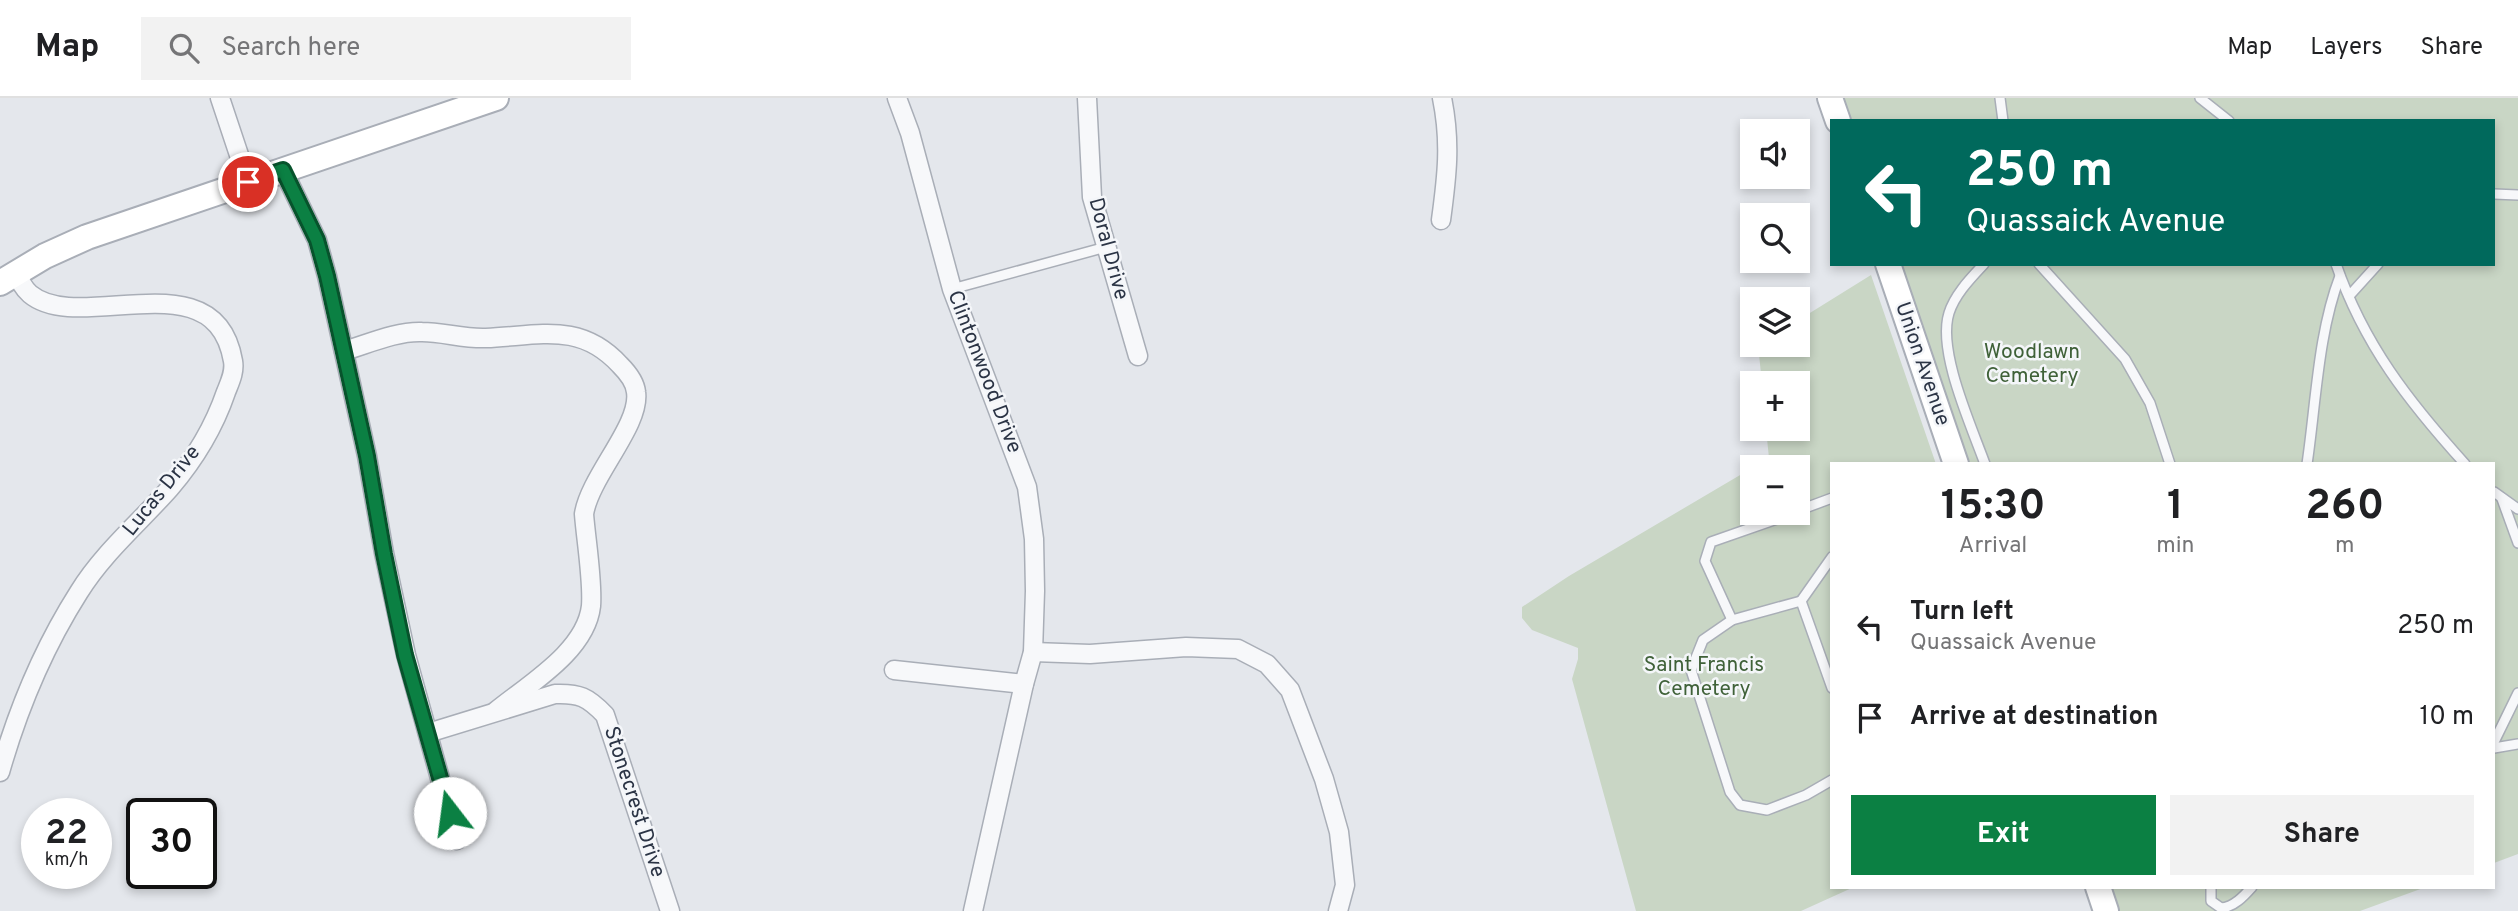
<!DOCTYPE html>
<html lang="en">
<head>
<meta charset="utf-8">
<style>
  :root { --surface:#fff; --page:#f2f2f2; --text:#202124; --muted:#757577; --line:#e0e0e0; --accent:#0b8043 }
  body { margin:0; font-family:Overpass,sans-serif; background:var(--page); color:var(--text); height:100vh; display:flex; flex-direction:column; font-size:26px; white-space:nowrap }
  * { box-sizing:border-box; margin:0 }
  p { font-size:23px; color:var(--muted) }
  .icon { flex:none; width:38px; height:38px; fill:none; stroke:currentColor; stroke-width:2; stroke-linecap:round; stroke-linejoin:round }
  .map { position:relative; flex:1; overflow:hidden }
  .drawer { position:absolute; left:1830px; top:364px; width:665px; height:427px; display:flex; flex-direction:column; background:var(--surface); border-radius:0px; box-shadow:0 4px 10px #0003 }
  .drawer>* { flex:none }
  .hud { position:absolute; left:1830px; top:21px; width:665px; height:147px; border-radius:0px; box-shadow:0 4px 10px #0003; background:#00695c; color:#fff; overflow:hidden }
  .fabs { position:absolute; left:1740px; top:21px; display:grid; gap:14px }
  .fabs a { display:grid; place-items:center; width:70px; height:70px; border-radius:0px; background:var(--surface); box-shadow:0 4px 10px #0003; font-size:35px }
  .speed { position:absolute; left:21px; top:700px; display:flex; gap:14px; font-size:35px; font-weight:700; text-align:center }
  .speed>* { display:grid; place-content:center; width:91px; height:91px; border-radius:50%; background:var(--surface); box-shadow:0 4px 10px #0003; line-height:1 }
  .speed small { font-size:18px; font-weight:400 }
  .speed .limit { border:4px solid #111; border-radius:10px; background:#fff; color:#111 }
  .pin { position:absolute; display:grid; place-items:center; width:60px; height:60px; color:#fff; margin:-30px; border:4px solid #fff; border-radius:50%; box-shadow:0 2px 7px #0007 }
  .me { position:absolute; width:77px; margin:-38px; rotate:345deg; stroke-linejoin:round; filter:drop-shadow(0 0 5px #0008) }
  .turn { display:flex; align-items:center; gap:24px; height:147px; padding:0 21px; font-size:32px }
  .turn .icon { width:91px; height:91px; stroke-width:2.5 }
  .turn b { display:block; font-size:49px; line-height:60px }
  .eta { display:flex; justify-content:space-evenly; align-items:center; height:119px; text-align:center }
  .eta b { font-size:42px; font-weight:700; line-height:49px }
  .action { display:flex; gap:14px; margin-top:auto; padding:14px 21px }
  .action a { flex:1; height:80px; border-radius:0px; background:var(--accent); color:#fff; font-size:28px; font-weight:700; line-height:80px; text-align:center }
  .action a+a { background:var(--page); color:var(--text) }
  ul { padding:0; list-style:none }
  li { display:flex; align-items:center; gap:21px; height:91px; padding:0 21px }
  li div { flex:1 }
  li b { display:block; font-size:26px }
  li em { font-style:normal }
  header { display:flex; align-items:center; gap:42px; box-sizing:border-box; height:98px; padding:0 35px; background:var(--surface); border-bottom:2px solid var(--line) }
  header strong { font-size:33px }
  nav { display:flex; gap:38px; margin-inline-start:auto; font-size:24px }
  .search { width:490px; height:63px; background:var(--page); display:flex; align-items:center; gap:18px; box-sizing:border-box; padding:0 24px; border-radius:0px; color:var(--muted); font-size:26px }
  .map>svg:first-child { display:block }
</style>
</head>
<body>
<header>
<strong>Map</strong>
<div class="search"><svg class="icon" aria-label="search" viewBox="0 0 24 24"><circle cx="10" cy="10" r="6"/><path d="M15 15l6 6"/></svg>Search here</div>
<nav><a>Map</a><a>Layers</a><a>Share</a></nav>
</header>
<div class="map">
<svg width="2518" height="813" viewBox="0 0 2518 813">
  <rect width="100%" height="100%" fill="#e4e7ec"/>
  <g fill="#c9d6c5">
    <polygon points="1827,0 2518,0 2518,756 2494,765 2494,366 1952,366 1884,166 2494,166 2494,23 1835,23"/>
    <polygon points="1871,177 1936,366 1832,366 1832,789 1854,789 1801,813 1636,813 1572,581 1578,561 1578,550 1532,532 1522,520 1522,509 1569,478 1752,370 1752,415 1797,415 1797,369 1753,369 1769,360 1766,331 1797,331 1797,285 1762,285 1758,247 1797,247 1797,223"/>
    <polygon points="2096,789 2426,789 2360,813 2105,813"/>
  </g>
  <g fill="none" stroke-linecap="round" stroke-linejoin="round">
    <defs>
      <g id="lane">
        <polyline points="2000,0 2003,23"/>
        <polyline points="2200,0 2229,23"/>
        <polyline points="2494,96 2518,97"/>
        <path d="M1984 166C1971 180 1955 196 1949 215 1937 253 1971 327 1985 366"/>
        <polyline points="2039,166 2125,261 2150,305 2170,366"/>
        <path d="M2336 166C2364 247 2409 304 2465 366"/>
        <polyline points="952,191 1106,149"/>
        <polyline points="2349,198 2378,166"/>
        <path d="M2307 366C2316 305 2318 235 2340 178"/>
        <polyline points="2494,394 2518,411"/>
        <polyline points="2502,401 2518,445"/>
        <polyline points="1797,413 1832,400"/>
        <polyline points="1832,459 1801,503 1832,590"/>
        <polyline points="1801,503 1732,522 1703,542 1691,572 1730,694 1740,707 1767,712 1806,697 1832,682"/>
        <polyline points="1732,522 1705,463 1711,444 1794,415"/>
        <polyline points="2494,644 2518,595"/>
        <polyline points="2494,650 2518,646"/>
        <path d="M2211 789V803L2221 810C2234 809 2244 798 2252 789"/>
      </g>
      <g id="street">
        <polyline points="220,0 248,84"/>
        <polyline points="897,0 910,35 952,191 1027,389 1034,441 1035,493 1033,554 1024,586 973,813"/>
        <polyline points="1087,0 1092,99 1138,258"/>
        <polyline points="283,72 317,142 327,178 367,358 384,455 406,557 457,742"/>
        <path d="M1441 122C1447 78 1451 44 1442 0"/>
        <path d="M344 253C368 246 396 233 422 234 443 234 464 241 486 240 538 238 580 223 620 267 627 274 635 284 636 294 641 327 590 378 584 416 586 442 593 483 591 508 586 553 529 586 496 613"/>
        <polyline points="1033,554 1090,556 1186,549 1238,551 1267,566 1290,592 1324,681 1339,734 1345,787 1338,813"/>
        <polyline points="894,572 1024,586"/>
        <path d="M428 635 555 596C579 595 588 599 605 617L670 813"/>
        <path d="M0 674C18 611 44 549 79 494 103 455 140 424 170 390 194 362 214 329 226 294 230 284 235 274 233 263 215 158 80 238 30 196 23 190 20 183 16 174"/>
      </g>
      <g id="secondary">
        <polyline points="1830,0 1838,23"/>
        <polyline points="1888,166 1956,366"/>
        <polyline points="0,185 45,158 87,139 496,0"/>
        <polyline points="2098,789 2106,813"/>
      </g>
    </defs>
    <use href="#lane" stroke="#a9aeb7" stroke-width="12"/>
    <use href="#street" stroke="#a9aeb7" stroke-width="21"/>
    <use href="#secondary" stroke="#a9aeb7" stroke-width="28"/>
    <use href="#lane" stroke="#f7f8fa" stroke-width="9"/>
    <use href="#street" stroke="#f7f8fa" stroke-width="18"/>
    <use href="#secondary" stroke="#fff" stroke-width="24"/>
  </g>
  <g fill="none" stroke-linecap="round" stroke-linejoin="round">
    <defs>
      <polyline id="route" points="248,84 283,72 317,142 327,178 367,358 384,456 405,557 450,715"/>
    </defs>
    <use href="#route" stroke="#07532c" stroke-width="18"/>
    <use href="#route" stroke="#0b8043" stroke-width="12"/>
  </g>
  <g text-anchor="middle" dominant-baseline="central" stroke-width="5" stroke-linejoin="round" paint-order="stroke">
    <g font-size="21" fill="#2b3445" stroke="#f4f6f9">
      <text transform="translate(1108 151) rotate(75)">Doral Drive</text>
      <text transform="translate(1922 266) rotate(71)">Union Avenue</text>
      <text transform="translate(984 274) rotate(69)">Clintonwood Drive</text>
      <text transform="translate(162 393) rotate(-51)">Lucas Drive</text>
      <text transform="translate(634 704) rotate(72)">Stonecrest Drive</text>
    </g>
    <g font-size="21" fill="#3f6138" stroke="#f4f6f9">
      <text x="2032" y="254">Woodlawn<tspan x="2032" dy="24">Cemetery</tspan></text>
      <text x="1704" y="567">Saint Francis<tspan x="1704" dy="24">Cemetery</tspan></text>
    </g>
  </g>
</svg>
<div class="fabs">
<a><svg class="icon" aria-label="sound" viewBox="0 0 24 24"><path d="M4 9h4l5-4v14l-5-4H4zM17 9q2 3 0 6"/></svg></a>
<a><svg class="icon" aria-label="search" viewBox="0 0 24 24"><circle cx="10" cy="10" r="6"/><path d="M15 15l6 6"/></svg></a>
<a><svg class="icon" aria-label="layers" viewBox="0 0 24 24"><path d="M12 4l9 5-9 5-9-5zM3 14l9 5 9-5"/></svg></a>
<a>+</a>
<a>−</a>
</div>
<div class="speed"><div>22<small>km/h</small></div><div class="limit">30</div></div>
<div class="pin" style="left:248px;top:84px;background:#d93025"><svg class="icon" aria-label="arrive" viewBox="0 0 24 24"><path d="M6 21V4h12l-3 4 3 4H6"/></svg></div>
<svg class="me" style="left:450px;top:715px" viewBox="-20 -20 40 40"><circle r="19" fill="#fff"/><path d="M0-13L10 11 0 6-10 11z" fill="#0b8043"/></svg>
<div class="hud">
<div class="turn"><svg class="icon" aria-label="left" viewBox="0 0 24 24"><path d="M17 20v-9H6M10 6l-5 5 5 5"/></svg><div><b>250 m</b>Quassaick Avenue</div></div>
</div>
<section class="drawer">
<div class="eta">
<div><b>15:30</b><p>Arrival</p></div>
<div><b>1</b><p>min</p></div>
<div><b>260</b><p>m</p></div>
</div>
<ul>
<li><svg class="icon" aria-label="left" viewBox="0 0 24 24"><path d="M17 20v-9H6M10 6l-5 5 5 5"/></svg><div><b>Turn left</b><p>Quassaick Avenue</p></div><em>250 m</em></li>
<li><svg class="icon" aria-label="arrive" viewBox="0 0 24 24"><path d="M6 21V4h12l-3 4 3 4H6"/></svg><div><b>Arrive at destination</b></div><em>10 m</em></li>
</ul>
<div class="action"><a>Exit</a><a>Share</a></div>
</section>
</div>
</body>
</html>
